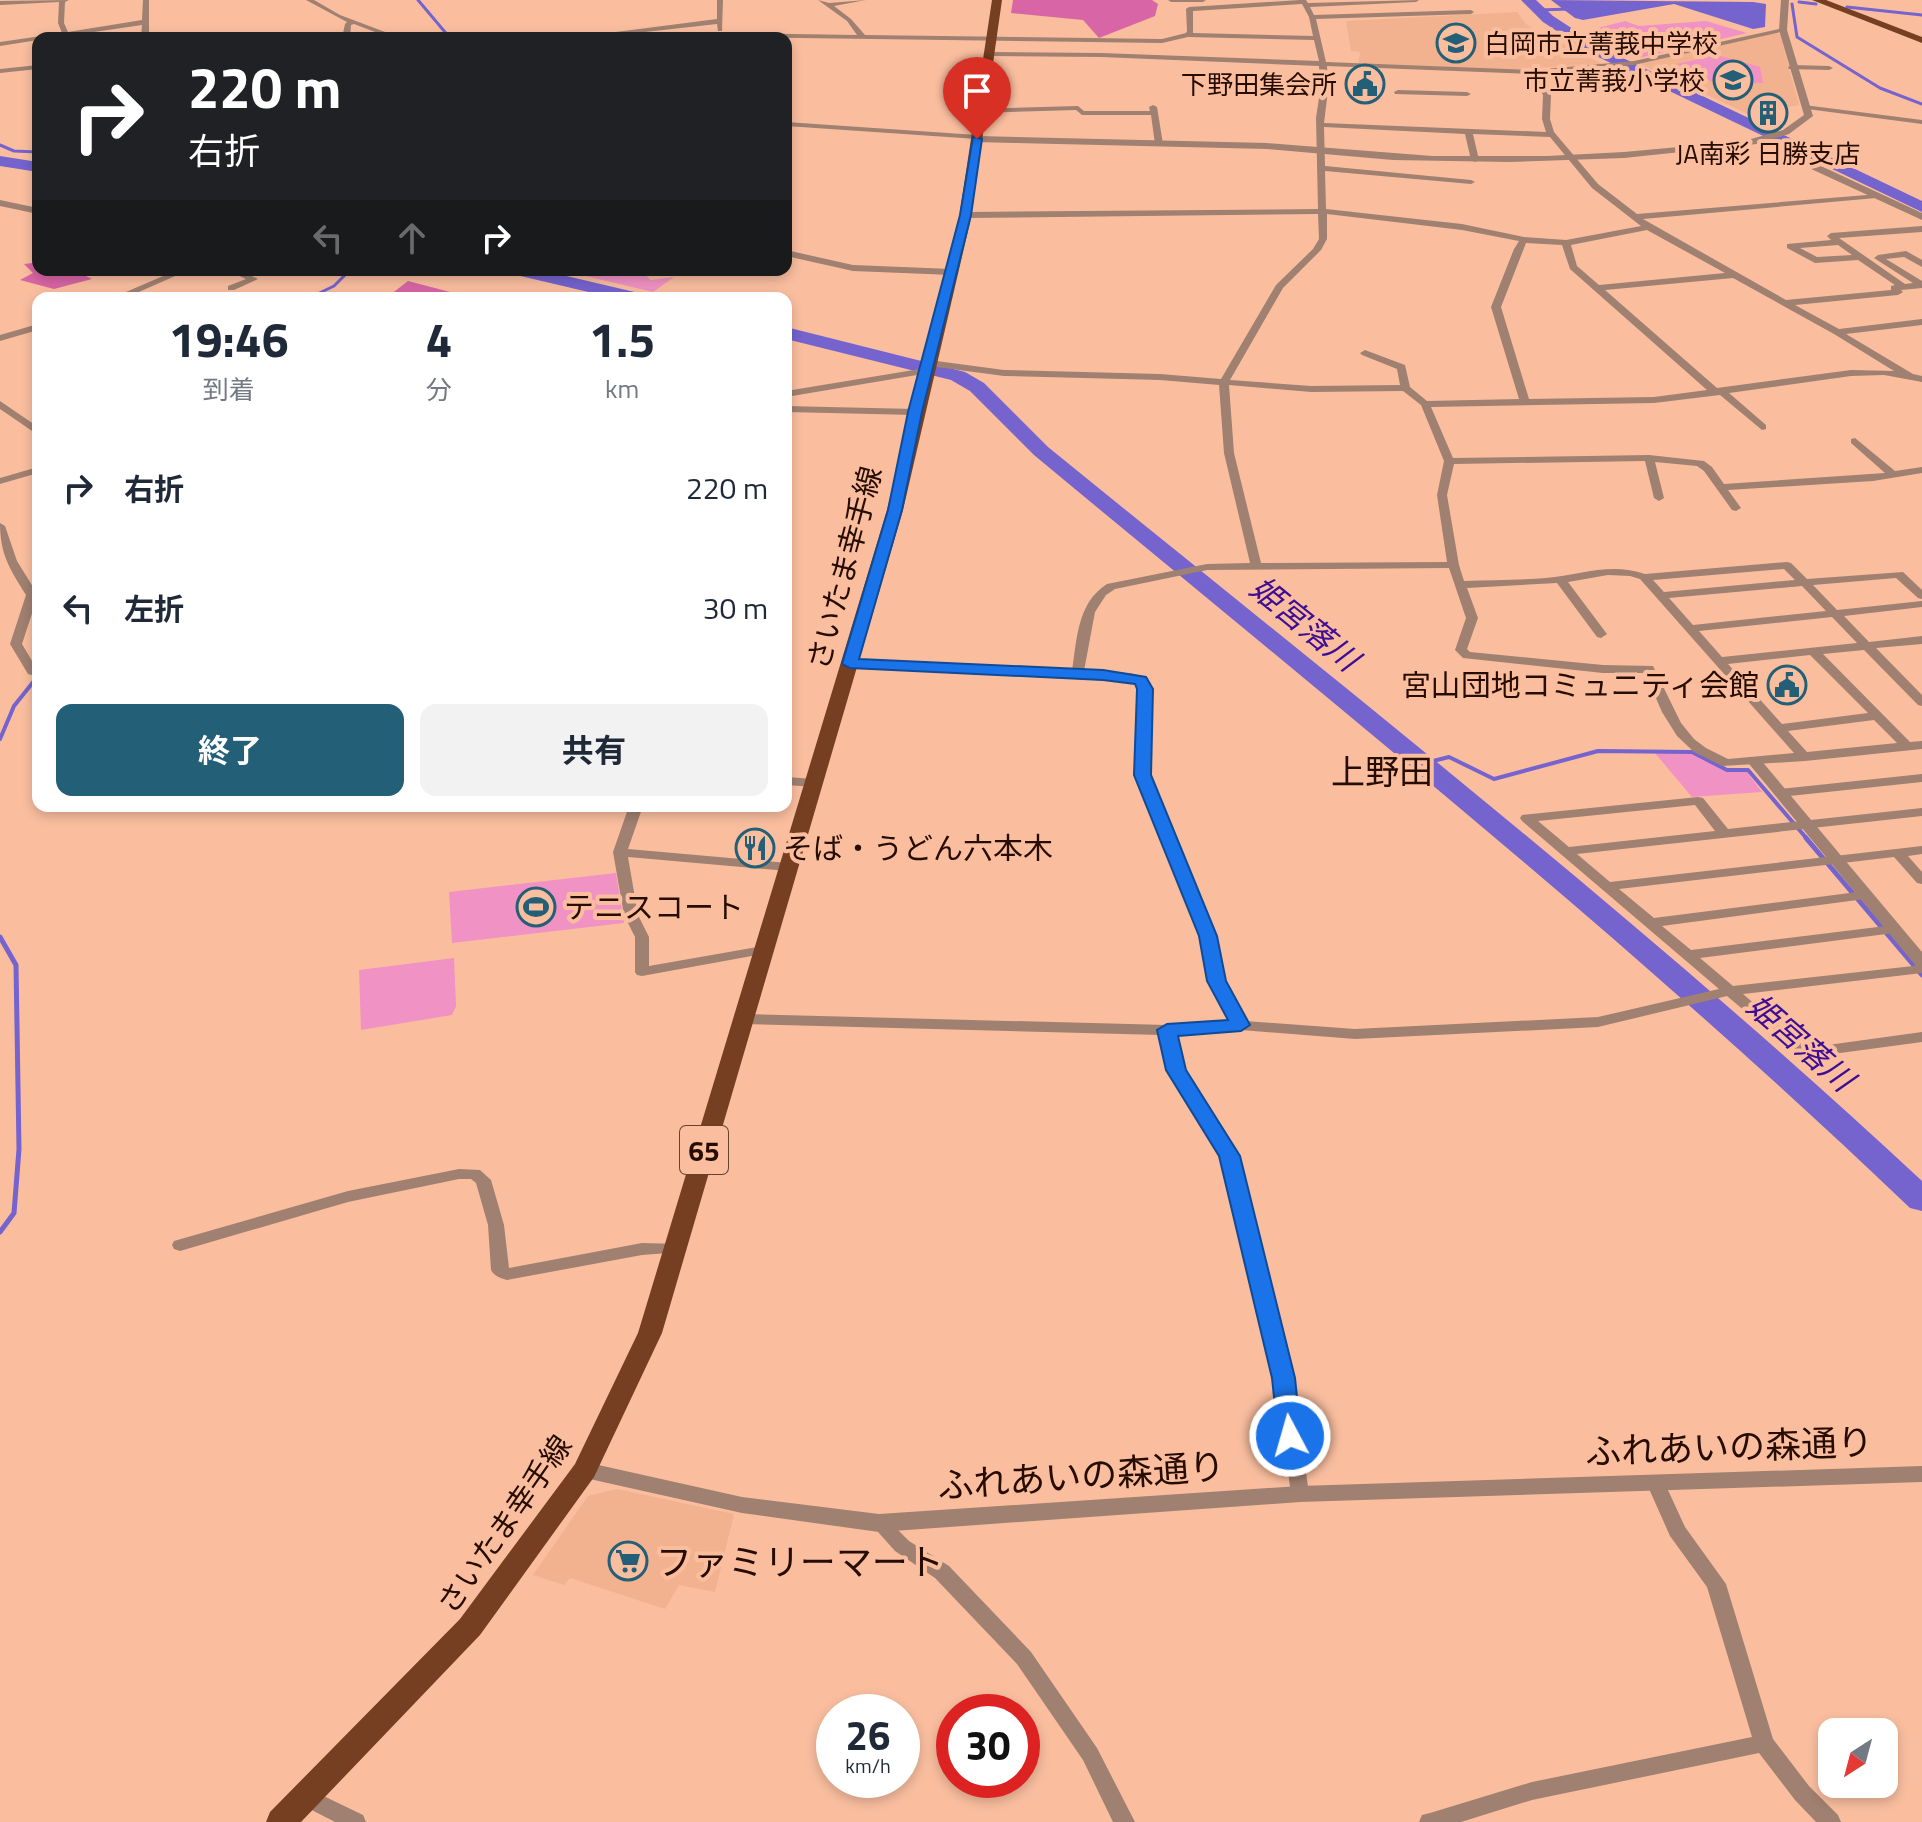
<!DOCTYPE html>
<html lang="ja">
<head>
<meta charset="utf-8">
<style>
  :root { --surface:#fff; --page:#f2f2f3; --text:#1f2937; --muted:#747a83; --accent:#235f77 }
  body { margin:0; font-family:"Titillium Web","Noto Sans JP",sans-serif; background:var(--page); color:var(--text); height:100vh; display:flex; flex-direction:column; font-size:30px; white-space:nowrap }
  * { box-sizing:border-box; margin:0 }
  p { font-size:26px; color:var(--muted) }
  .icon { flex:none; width:44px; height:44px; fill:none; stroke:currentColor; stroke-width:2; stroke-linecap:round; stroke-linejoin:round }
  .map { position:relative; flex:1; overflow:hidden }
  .details { position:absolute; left:32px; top:292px; width:760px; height:520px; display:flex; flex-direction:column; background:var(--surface); border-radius:16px; box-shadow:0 4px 12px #0003 }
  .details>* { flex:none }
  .top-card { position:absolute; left:32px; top:32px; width:760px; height:244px; border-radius:16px; box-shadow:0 4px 12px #0003; background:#202124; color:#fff; overflow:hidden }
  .needle { width:52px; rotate:216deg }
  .tools { position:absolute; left:1818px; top:1718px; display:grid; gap:16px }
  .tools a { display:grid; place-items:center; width:80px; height:80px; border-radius:16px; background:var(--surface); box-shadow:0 4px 12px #0003; font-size:40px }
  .speed { position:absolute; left:816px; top:1694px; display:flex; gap:16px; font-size:40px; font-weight:700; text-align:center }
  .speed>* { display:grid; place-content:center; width:104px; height:104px; border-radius:50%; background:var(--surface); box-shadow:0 4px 12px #0003; line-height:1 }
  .speed small { font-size:20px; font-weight:400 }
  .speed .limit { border:12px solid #d22; background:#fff; color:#111 }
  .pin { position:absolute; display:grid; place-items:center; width:68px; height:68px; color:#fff; margin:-82px -34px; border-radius:50% 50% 50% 0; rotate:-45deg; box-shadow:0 0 8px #0007 }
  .pin .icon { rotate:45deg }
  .me { position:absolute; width:88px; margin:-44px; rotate:354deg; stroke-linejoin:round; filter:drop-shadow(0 0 6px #0008) }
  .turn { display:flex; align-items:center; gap:28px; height:168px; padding:0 24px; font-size:36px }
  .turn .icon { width:104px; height:104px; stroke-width:2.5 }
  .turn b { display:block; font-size:56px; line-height:68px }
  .lanes { display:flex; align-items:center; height:76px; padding:0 24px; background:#0003; justify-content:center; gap:40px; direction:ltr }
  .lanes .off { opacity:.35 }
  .eta { display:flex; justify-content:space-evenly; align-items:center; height:136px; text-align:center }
  .eta b { font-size:48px; font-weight:700; line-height:56px }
  .button { display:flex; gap:16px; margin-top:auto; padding:16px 24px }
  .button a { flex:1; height:92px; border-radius:16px; background:var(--accent); color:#fff; font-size:32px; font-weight:700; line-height:92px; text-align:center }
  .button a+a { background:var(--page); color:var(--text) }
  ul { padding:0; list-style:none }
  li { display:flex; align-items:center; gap:24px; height:120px; padding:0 24px }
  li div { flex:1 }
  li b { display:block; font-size:30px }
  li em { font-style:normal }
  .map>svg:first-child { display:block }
</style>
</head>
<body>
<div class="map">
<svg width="1922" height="1822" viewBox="0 0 1922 1822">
  <rect width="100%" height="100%" fill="#fabe9f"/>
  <g fill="#f2b18f">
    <polygon points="1517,12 1526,24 1546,37 1578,49 1602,64 1505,70 1358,65 1360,52 1351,51 1346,21"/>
    <polygon points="1774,33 1780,34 1799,105 1748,114 1640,64"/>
    <polygon points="617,1489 734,1514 715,1592 679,1585 665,1609 570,1578 564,1585 533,1575 588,1496"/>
  </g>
  <g fill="#f092c3">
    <polygon points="1625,21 1639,26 1706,21 1747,33 1639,58 1590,30"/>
    <polygon points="1717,55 1760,67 1763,83 1712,82 1677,64"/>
    <polygon points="560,270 644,270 641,271 651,280 674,277 653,292"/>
    <polygon points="1654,752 1692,753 1727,771 1746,771 1762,792 1692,797"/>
    <polygon points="616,873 624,923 452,943 449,892"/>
    <polygon points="454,958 456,1006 452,1015 361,1030 359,970"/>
  </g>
  <g fill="#d865a5">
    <polygon points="1013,0 1152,0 1158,4 1155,16 1099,38 1083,20 1011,13"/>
    <polygon points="33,263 38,265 38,270 80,273 92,279 54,289 20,280 33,273 24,264"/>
    <polygon points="408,281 473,298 386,298"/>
  </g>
  <polygon fill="#7563ce" points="1551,0 1753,2 1766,4 1765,27 1753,29 1674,4 1583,20 1575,18"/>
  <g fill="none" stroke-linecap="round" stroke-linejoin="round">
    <g stroke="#7563ce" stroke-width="3">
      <polyline points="418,0 450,38"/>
      <polyline points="1799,2 1816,4"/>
      <polyline points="1792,4 1797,37 1880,88 1922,104"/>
      <polyline points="1847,7 1922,15"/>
      <polyline points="1539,10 1569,9"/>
      <polyline points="0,145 14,151 38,152"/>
      <polyline points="309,298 334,286 350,270"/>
    </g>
    <g stroke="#7563ce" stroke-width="4">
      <polyline points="0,739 14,706 38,676"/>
      <polyline points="1421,764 1449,757 1494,779 1598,751 1692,752 1727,770 1748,770 1808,840"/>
    </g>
    <g stroke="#7563ce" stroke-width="5">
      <polyline points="1806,838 1922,975"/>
      <polyline points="0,937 16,965 19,1149 14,1213 0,1232"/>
    </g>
    <g fill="#7563ce" fill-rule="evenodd">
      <polygon points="1521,0 1536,0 1553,16 1602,48 1922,201 1922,212 1592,54 1543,22"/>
      <polygon points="0,156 38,162 38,172 0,166"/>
      <polygon points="509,270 541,270 643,294 646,298 614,298 512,274"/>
      <path d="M786 327 965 372 984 383 1048 447C1343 687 1644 922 1922 1181V1211L1910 1208C1632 942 1330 701 1034 455L970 391 951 380 786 339Z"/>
    </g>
    <g fill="#a08070" fill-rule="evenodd">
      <polygon points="69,0 65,2 64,23 68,32 142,20 143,0 149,0 149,38 141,38 142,25 53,38 38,38 38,40 0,46 0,42 62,33 58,23 59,2 0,5 0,1"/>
      <polygon points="306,0 314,0 340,15 401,38 391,38 354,24 351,25 350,38 342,38 345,24 347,22"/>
      <polygon points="717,0 723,0 722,31 718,31 717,24 591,38 569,38 717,19"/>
      <path d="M818 0 829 3 866 0 834 6 851 19 865 35 1162 39 1186 33 1187 31 1186 9 1189 7 1300 0H1306L1308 3 1419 0 1416 2 1310 7 1314 15 1471 10 1474 12 1471 14 1316 19 1326 62 1533 70 1634 61 1783 28 1785 31 1634 65 1538 74 1551 95 1550 119 1554 132 1598 184 1637 214 1879 194 1880 196 1876 198 1643 219 1786 300 1891 290V286L1895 285 1858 260 1815 263 1787 248V244L1831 240 1827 236 1831 233 1922 226V232L1839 238 1905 284 1913 283 1874 258 1878 255 1906 251 1922 260V267L1904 257 1886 259 1922 281V288L1901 290 1903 292 1898 295 1795 305 1839 329 1922 319V325L1846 334 1913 374 1922 376V382L1884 375 1851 376 1729 393 1766 425V429L1762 430 1720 395 1654 403 1431 407 1453 458 1649 455 1704 461 1712 467 1724 484 1885 473 1851 443V439L1855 438 1895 471 1922 467V473L1873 481 1728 490 1741 508 1736 511 1732 510 1704 471 1697 466 1655 462 1664 498 1659 501 1654 498 1645 461 1454 464 1447 495 1459 565 1464 581C1492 580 1519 580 1546 578 1580 575 1611 562 1645 574L1787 562 1791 563 1807 579 1903 572 1922 590V599L1918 598 1896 578 1813 585 1837 610 1922 601V607L1844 616 1869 642 1922 636V644L1876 648 1922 695V706L1918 705 1864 650 1823 654 1910 742 1922 741V749L1805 761 1722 766 1694 752 1677 736 1662 712 1645 673H1603L1463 658 1455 650 1466 618 1449 568 1207 570 1115 589 1106 595 1095 612 1084 671 1130 673 1144 677 1151 689 1148 775 1215 936 1224 981 1246 1021 1355 1029 1598 1017 1719 989 1522 821 1520 818 1522 815 1698 797 1703 798 1728 829 1922 808V816L1577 854 1610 882 1922 846V854L1908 856 1922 872V884L1917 883 1894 857 1619 889 1654 918 1865 891 1870 892 1872 895 1870 898 1865 899 1662 926 1691 950 1894 925 1899 926 1901 929 1899 932 1894 933 1700 958 1733 986 1922 965V973L1743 994 1806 1048 1922 1032V1042L1803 1058 1798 1056 1727 996 1598 1027 1355 1039 1241 1030 1175 1034 1184 1070 1237 1156 1293 1378 1309 1494 1307 1499 1300 1501 1293 1499 1291 1494 1275 1378 1221 1156 1168 1070 1161 1035 742 1024 735 1019 742 1014 1167 1025 1231 1021 1210 981 1201 936 1136 775 1139 689 1135 682 850 668 844 664 850 660 1072 671C1077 639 1077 603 1107 584L1207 564 1250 563 1224 453 1219 385 1160 380 1004 376 929 366 924 363 929 360 1004 370 1160 374 1221 379 1276 285 1313 249 1319 239 1318 214 966 218 962 215 966 212 1318 209 1316 118 1320 91 1319 66 1101 57 987 56 983 54 987 52 1101 53 1319 61 1314 40 1188 37 1162 43 720 37 716 35 720 33 857 35 847 21ZM1302 4 1309 17 1313 36 1193 33V11ZM1327 66 1531 74 1543 95 1542 119 1546 132 1324 123 1328 91ZM1324 127 1465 134 1471 160 1475 162 1479 160 1473 134 1550 137 1592 188 1641 226 1566 240 1524 237 1462 224 1326 209 1325 171 1471 184 1475 182 1471 180 1325 166ZM1327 214 1462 230 1519 241 1514 249 1491 307 1519 399 1427 401 1410 387 1405 365 1365 350 1360 353 1362 355 1397 369 1400 385 1311 386 1230 380 1283 288 1321 250 1327 239ZM1647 230 1725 273 1599 285 1577 266 1571 245ZM1526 243 1562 245 1570 269 1707 390 1654 397 1529 399 1501 307ZM1838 245 1852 255 1817 257 1800 248ZM1733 278 1834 334 1894 371 1851 370 1717 388 1605 290ZM1229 385 1311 392 1403 391 1421 405 1444 461 1437 495 1447 562 1261 563 1234 453ZM1784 569 1795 580 1664 592 1653 580ZM1608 575 1630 576 1640 579 1794 753 1728 759 1706 748 1694 739 1681 723 1653 666 1603 665 1470 652 1467 649 1478 618 1467 588 1557 583 1597 637 1601 638 1607 634 1568 582ZM1802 586 1826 611 1693 625 1669 598ZM1832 617 1857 643 1722 657 1699 631ZM1810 655 1868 713 1782 724 1728 664ZM1874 720 1897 743 1807 752 1788 731ZM1695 805 1715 831 1569 847 1538 821Z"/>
      <polygon points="1168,0 1206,0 1203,2 1171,2"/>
      <polygon points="38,65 38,69 0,73 0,69"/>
      <polygon points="1792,65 1829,66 1833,68 1829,70 1789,69 1788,67"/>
      <polygon points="1398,90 1467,92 1471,94 1467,96 1395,94 1394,92"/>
      <polygon points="1153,105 1157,107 1163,144 1159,146 1155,144 1151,115 1082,115 1076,110 978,113 974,111 978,109 1078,106 1084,111 1150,111 1149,107"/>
      <polygon points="1804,105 1922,120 1922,124 1807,109 1804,109"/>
      <polygon points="786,122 977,135 981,137 977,139 786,126"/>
      <polygon points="0,200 38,208 38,214 0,206"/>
      <polygon points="786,250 853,265 952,269 956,272 952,275 853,271 786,256"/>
      <polygon points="177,270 189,270 125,298 112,298"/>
      <polygon points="227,270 239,270 258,279 234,290 228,290 228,286 246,279"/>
      <polygon points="38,324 38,330 0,341 0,335"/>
      <polygon points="926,368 931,371 929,373 786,397 786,391"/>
      <polygon points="38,467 38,473 0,484 0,478"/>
      <path d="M0 523 5 526 17 561 38 595 22 644 38 671 32 675 28 674 10 644 26 595C10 569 0 555 0 523Z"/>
      <polygon points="1922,774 1922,782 1780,797 1773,793 1780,789"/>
      <polygon points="786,777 814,779 820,783 814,787 786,785"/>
      <polygon points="629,806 643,806 628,849 788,863 795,867 788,871 628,857 638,915 649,937 649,966 763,946 768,947 770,950 768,953 642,976 637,975 635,972 635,937 624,915 613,852"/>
      <path d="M459 1169 480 1170 491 1180 504 1225 509 1268 642 1243 681 1244 683 1248 681 1252 642 1255 507 1280C500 1278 494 1276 491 1270L488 1225 476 1183 471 1179H459L348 1202 180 1251 174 1249 172 1245 174 1241 348 1191Z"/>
      <polygon points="1655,1475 1662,1477 1685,1527 1726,1584 1773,1739 1809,1786 1838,1815 1841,1822 1816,1822 1795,1800 1759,1753 1532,1800 1461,1822 1419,1822 1422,1815 1430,1813 1532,1782 1752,1737 1707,1587 1670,1536 1646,1482 1648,1477"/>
      <polygon points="879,1516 886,1518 909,1541 949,1566 1031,1652 1097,1748 1135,1822 1113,1822 1083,1760 1017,1664 935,1578 895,1551 870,1523 872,1518"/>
      <polygon points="307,1788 363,1815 366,1822 335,1822 300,1804 296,1797 300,1790"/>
    </g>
    <g fill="#a08070" fill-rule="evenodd">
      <polygon points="1781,0 1789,0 1787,30 1813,116 1789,134 1767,141 1922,213 1922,220 1757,144 1624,158 1509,162 1393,160 1267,149 1013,143 977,142 973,139 977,136 1267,143 1432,156 1547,156 1624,152 1744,141 1783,130 1804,115 1779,30"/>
      <polygon points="0,401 38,427 38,435 0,409"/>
      <polygon points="786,406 915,409 921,412 915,415 786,412"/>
      <polygon points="1755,758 1760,759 1922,952 1922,967 1916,966 1750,765 1748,762"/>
      <polygon points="585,1462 742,1497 879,1514 1300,1486 1922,1466 1922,1482 1300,1502 879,1532 742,1513 585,1478 578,1476 574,1470 578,1464"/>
    </g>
    <g fill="#763f21" fill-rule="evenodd">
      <polygon points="992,0 1002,0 971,218 903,510 662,1333 594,1477 480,1635 301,1822 266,1822 270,1812 460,1619 575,1464 638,1333 887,510 959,218"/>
      <polygon points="1812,0 1826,0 1922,37 1922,43"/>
    </g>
  </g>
  <polygon fill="#1a73e8" stroke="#114b97" stroke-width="2" points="973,137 982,139 971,215 922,412 902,510 859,659 1103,670 1146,677 1153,689 1151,775 1217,936 1226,981 1250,1025 1241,1031 1178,1036 1186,1070 1240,1156 1295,1378 1301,1436 1298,1442 1290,1445 1281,1442 1278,1436 1272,1378 1219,1156 1166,1070 1157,1030 1167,1024 1228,1020 1207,981 1199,936 1134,775 1137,689 1135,684 1103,680 850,668 842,664 888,510 908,412 960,215"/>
  <defs>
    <symbol id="school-ring" viewBox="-11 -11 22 22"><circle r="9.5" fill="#fabe9f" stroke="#235f77" stroke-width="1.5"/><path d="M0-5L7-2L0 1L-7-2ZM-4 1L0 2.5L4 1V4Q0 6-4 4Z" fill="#235f77"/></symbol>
    <symbol id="civic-ring" viewBox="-11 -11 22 22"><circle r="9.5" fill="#fabe9f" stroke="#235f77" stroke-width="1.5"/><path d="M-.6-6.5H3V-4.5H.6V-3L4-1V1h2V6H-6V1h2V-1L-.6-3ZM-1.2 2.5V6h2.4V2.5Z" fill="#235f77"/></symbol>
    <symbol id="building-ring" viewBox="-11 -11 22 22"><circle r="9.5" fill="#fabe9f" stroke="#235f77" stroke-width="1.5"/><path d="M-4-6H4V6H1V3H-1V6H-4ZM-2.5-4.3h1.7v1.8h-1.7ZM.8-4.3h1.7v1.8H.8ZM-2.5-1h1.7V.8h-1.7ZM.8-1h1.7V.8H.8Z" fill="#235f77"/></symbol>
    <symbol id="restaurant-ring" viewBox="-11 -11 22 22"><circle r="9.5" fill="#fabe9f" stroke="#235f77" stroke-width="1.5"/><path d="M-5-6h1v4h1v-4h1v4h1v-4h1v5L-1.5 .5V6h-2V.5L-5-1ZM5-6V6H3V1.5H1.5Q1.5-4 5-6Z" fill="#235f77"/></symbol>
    <symbol id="stadium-ring" viewBox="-11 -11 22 22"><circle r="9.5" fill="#fabe9f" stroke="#235f77" stroke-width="1.5"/><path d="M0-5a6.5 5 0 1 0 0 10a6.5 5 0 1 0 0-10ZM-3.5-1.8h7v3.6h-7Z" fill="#235f77"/></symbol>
    <symbol id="supermarket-ring" viewBox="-11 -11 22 22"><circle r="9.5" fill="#fabe9f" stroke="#235f77" stroke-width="1.5"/><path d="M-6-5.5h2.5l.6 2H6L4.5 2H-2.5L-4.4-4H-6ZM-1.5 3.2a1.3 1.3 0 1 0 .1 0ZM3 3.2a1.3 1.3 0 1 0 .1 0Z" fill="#235f77"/></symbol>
  </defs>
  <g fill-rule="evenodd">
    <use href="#school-ring" x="1434" y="21" width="44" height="44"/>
    <use href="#school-ring" x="1711" y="58" width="44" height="44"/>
    <use href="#civic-ring" x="1343" y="62" width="44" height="44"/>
    <use href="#building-ring" x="1746" y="91" width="44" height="44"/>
    <use href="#civic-ring" x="1765" y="663" width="44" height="44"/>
    <use href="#restaurant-ring" x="733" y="826" width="44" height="44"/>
    <use href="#stadium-ring" x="514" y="885" width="44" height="44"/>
    <use href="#supermarket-ring" x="606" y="1539" width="44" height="44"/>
  </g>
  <g text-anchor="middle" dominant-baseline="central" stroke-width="8" stroke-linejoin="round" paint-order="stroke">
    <g font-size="26" fill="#260c01" stroke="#fabe9f" text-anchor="end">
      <text x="1484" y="43" text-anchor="start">白岡市立菁莪中学校</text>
      <text x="1705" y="80">市立菁莪小学校</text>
      <text x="1337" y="84">下野田集会所</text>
      <text x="1768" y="153" text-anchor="middle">JA南彩 日勝支店</text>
    </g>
    <rect fill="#fabe9f" stroke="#664130" stroke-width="2" x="680" y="1126" width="48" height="48" rx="6"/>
    <g font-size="28" font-weight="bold" fill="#260c01">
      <text x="704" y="1150">65</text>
    </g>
    <g font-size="30" fill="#260c01" stroke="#fabe9f">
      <text transform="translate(844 568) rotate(-75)">さいたま幸手線</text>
      <text transform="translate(504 1524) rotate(-55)">さいたま幸手線</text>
    </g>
    <g font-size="30" fill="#260c01" stroke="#fabe9f" text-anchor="start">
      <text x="1759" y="685" text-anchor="end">宮山団地コミュニティ会館</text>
      <text x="783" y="848">そば・うどん六本木</text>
      <text x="564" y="907">テニスコート</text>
    </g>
    <g font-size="32" font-style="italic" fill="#3e0d95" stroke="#fabe9f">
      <text transform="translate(1305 623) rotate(39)">姫宮落川</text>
      <text transform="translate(1801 1042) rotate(41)">姫宮落川</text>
    </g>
    <g font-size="34" fill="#260c01" stroke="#fabe9f">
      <text x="1382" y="771">上野田</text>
    </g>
    <g font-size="36" fill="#260c01" stroke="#fabe9f">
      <text transform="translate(1729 1446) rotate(-2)">ふれあいの森通り</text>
      <text transform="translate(1081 1475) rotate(-4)">ふれあいの森通り</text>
    </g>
    <g font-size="36" fill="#260c01" stroke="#fabe9f" text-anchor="start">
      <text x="656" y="1561">ファミリーマート</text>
    </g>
  </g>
</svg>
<div class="tools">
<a><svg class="needle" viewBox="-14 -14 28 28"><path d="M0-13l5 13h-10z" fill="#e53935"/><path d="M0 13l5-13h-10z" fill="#747a83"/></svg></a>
</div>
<div class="speed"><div>26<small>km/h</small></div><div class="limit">30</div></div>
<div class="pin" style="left:977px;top:139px;background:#d93025"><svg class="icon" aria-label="arrive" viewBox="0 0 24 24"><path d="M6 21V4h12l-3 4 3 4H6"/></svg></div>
<svg class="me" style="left:1290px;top:1436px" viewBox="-20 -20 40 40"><circle r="17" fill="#1a73e8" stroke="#fff" stroke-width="3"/><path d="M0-11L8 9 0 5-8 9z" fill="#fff"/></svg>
<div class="top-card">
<div class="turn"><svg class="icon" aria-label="right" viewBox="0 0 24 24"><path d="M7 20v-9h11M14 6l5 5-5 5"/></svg><div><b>220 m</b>右折</div></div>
<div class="lanes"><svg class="icon off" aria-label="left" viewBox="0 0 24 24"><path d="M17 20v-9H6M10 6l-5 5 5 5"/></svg><svg class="icon off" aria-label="ahead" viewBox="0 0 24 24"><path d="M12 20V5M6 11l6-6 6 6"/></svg><svg class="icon" aria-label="right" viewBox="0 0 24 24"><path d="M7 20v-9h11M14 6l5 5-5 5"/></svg></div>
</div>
<section class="details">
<div class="eta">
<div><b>19:46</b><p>到着</p></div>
<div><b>4</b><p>分</p></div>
<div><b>1.5</b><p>km</p></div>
</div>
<ul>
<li><svg class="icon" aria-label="right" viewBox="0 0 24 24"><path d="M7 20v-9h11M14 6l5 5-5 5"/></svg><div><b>右折</b></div><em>220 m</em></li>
<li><svg class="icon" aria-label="left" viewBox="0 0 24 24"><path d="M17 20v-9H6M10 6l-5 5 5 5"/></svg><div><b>左折</b></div><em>30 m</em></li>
</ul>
<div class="button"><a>終了</a><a>共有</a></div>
</section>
</div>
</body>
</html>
